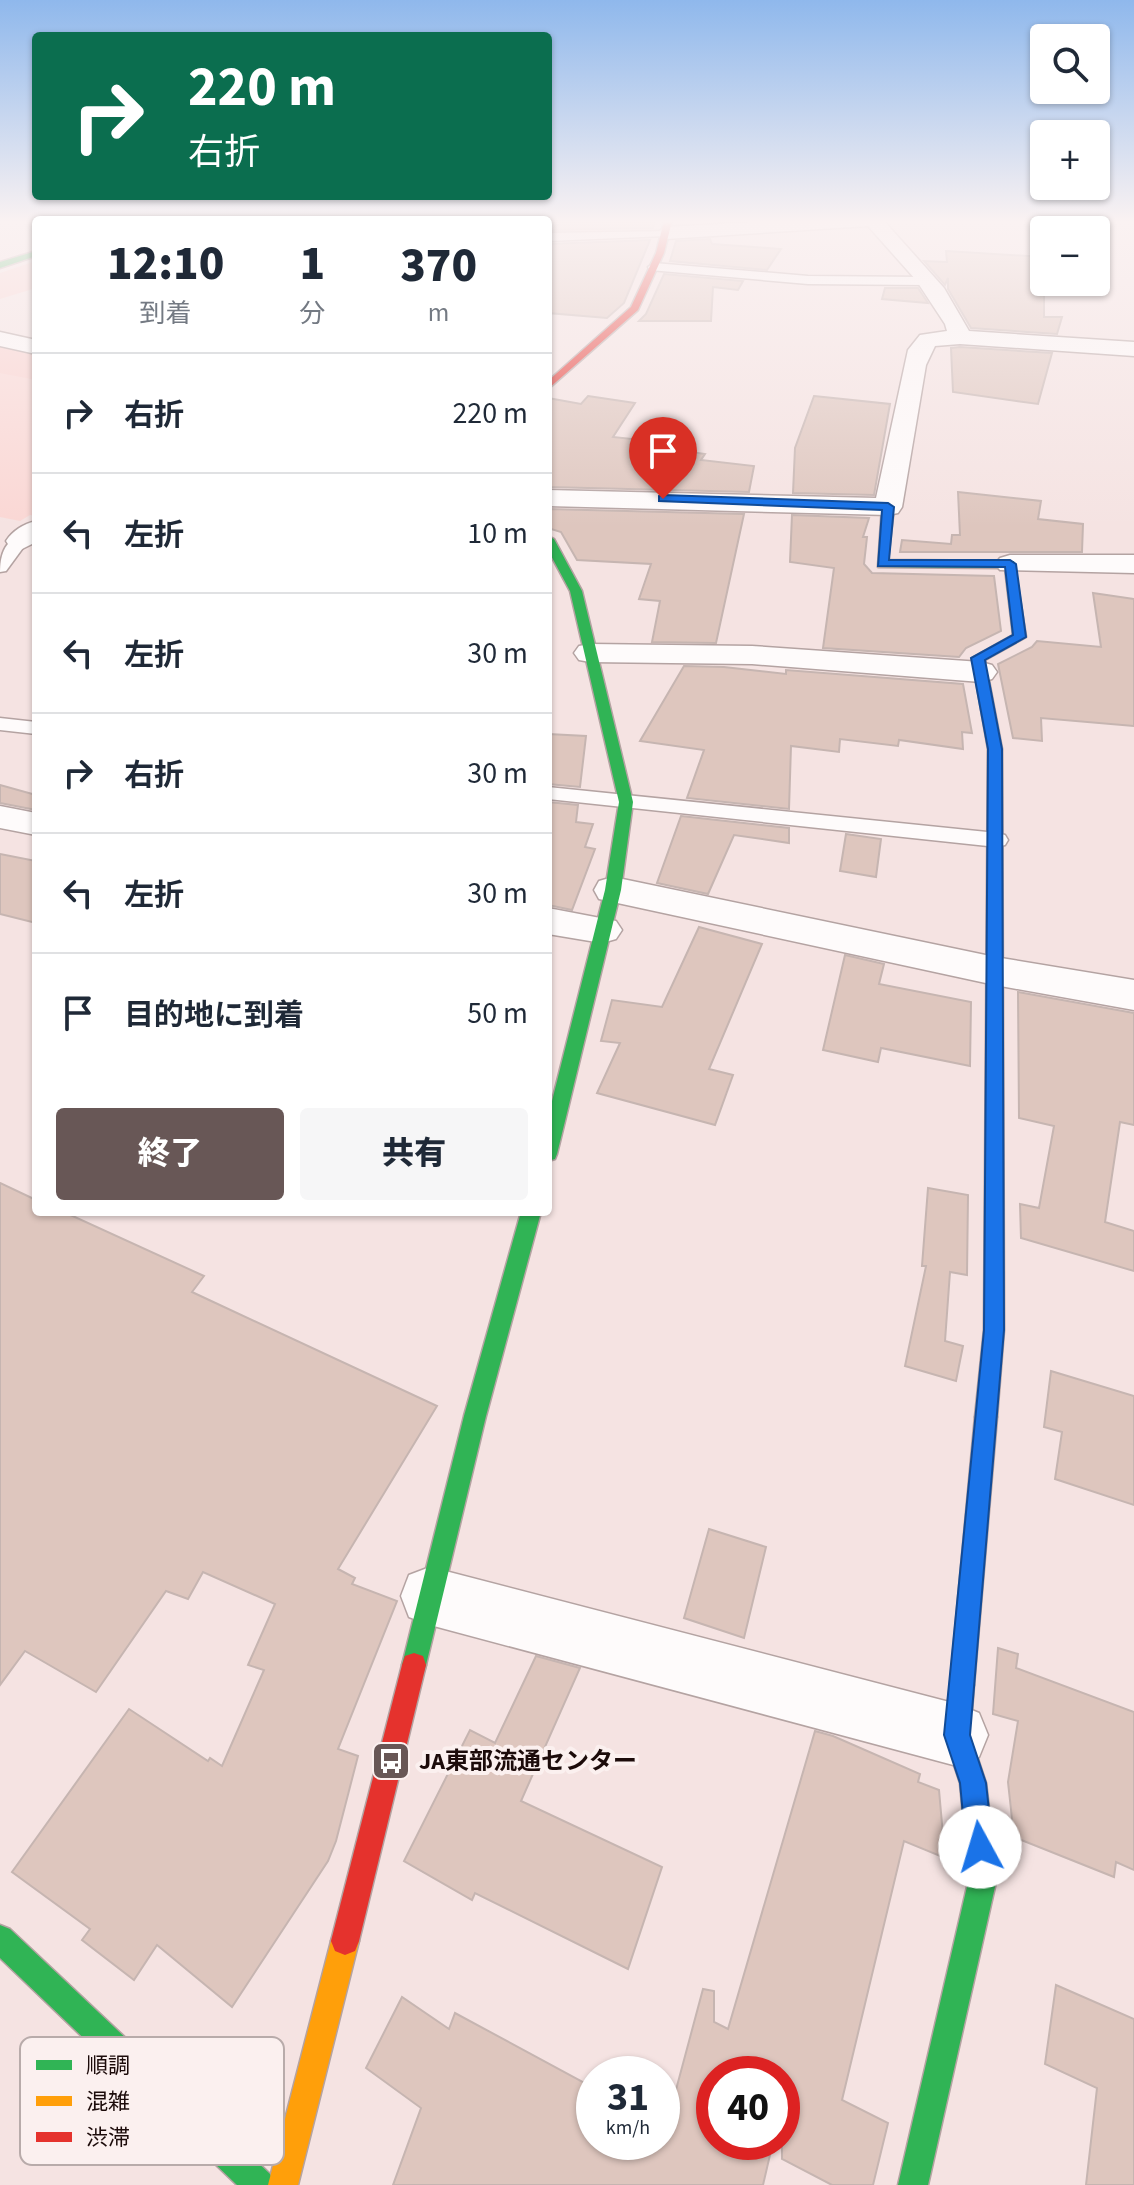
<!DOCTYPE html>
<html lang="ja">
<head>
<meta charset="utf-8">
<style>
  :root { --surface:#fff; --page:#f6f6f7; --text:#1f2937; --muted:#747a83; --line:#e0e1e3; --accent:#685756 }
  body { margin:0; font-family:"Source Sans 3","Noto Sans JP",sans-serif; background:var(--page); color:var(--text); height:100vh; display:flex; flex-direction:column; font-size:30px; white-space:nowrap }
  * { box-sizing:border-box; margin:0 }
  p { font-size:26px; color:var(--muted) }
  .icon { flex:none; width:44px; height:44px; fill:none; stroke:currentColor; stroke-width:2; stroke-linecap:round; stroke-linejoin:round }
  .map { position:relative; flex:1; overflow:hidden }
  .panel { position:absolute; left:32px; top:216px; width:520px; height:1000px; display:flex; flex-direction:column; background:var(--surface); border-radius:8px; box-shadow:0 2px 6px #0004 }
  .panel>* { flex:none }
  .top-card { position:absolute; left:32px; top:32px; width:520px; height:168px; border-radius:8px; box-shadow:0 2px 6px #0004; background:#0b6e4f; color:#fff; overflow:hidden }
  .tools { position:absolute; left:1030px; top:24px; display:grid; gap:16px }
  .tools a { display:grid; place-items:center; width:80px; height:80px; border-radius:8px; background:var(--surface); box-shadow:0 2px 6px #0004; font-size:40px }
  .speed { position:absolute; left:576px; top:2056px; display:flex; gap:16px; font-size:40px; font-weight:700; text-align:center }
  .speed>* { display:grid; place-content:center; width:104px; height:104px; border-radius:50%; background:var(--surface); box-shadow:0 2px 6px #0004; line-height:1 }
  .speed small { font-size:20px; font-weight:400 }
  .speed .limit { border:12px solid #d22; background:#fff; color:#111 }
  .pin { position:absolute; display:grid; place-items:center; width:68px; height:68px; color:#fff; margin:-82px -34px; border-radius:50% 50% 50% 0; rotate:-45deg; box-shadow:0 0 8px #0007 }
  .pin .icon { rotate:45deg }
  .me { position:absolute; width:88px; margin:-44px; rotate:354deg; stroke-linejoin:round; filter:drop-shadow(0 0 6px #0008) }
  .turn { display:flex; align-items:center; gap:28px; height:168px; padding:0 24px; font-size:36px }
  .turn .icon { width:104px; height:104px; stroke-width:2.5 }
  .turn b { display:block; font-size:56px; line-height:68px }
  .eta { display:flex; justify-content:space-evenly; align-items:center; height:136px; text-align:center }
  .eta b { font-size:48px; font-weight:800; line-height:56px }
  .primary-button { display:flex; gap:16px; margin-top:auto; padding:16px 24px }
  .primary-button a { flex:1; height:92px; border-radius:8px; background:var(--accent); color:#fff; font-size:32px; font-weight:800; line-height:92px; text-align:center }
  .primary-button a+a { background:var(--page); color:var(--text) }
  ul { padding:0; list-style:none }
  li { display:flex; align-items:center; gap:24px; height:120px; padding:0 24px; border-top:2px solid var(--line) }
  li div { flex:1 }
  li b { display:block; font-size:30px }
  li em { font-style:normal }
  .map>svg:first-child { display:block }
</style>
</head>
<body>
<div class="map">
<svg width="1134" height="2185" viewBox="0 0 1134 2185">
  <rect width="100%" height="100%" fill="#f5e3e2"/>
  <polygon fill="#fad7d4" points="0,343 36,351 36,516 30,515 20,521 0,517"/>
  <g fill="#fad0cd">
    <polygon points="36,261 36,288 0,299 0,273"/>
    <polygon points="0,343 36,351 36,380 0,373"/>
  </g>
  <g fill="#dec6be" stroke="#c6b5b1" stroke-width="2">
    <polygon points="548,221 655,221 653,228 548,230"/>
    <polygon points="710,239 712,244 781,249 767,270 670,261 676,241"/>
    <polygon points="650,240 624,303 607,318 548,313 548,244"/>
    <polygon points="946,251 1044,257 1044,317 1062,317 1057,334 971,328 948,289 948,278 945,285 924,261 947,262"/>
    <polygon points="664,274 743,281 738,290 713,287 711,321 639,321 646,314"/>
    <polygon points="885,288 918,288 928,303 882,299"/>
    <polygon points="960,347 1052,353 1038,404 953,392 951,348"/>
    <polygon points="588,396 635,403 613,437 679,444 676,450 705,454 701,460 754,466 749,492 548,487 548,398 581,404"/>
    <polygon points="814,396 890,404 874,495 793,493 795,448"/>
    <polygon points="958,492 1041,501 1038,519 1083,524 1082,552 900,552 902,540 951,544 952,535 960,535"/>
    <polygon points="548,509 744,514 716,643 652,642 660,601 639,599 651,564 577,560 561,532 548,528"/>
    <polygon points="792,515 869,518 863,537 867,537 864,564 872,573 994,576 1001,631 966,648 959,657 823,648 834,568 790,562"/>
    <polygon points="1093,593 1134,599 1134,726 1041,718 1042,741 1013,738 998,664 1032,647 1037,641 1101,647"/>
    <polygon points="684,666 724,667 786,674 786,670 963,684 972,733 962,732 963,749 899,740 898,746 840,739 839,752 791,746 789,809 687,798 704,750 640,741"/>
    <polygon points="548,734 586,736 580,787 548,784"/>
    <polygon points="0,785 36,795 36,810 0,803"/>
    <polygon points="548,802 578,805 576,822 593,824 585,847 595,849 572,910 548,905"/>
    <polygon points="681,816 789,828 789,843 734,835 708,894 657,883"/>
    <polygon points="846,834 881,839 876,877 840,871"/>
    <polygon points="0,854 36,861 36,923 0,914"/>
    <polygon points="699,927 762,944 709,1069 733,1075 715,1125 597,1093 620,1043 601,1041 612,1000 662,1007"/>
    <polygon points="845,955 884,964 879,984 971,1002 970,1066 881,1048 878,1062 823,1050"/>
    <polygon points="1018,992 1134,1013 1134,1125 1120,1122 1105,1222 1134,1231 1134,1271 1021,1238 1020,1204 1039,1208 1054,1126 1019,1118"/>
    <polygon points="0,1183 36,1200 36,1212 64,1212 204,1276 192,1292 437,1406 338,1569 355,1578 352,1584 397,1601 338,1749 358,1756 336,1841 328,1861 232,2007 157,1945 134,1980 82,1940 90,1929 12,1872 129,1709 208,1761 210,1758 222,1766 264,1670 248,1665 275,1604 203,1572 188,1599 166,1591 96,1692 25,1651 0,1685"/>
    <polygon points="928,1188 968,1195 967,1275 950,1272 945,1341 963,1346 956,1381 905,1366 926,1266 922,1266"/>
    <polygon points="1051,1371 1134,1396 1134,1505 1055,1479 1062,1432 1044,1427"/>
    <polygon points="709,1529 766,1547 744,1638 684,1618"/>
    <polygon points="998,1648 1018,1654 1016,1668 1134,1712 1134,1870 1116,1862 1114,1877 1014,1837 1008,1782 1018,1721 993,1714"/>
    <polygon points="536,1656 580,1668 521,1801 662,1867 628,1969 475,1893 472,1900 404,1861 470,1730 495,1743"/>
    <polygon points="815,1731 833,1736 920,1774 918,1782 939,1790 945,1858 904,1841 842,2100 888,2123 873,2185 832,2185 782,2159 782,2074 714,2074 714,2142 773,2142 763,2185 393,2185 421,2108 366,2068 402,1997 449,2029 455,2013 594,2088 594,2142 662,2142 703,1989 714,1991 714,2022 728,2029"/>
    <polygon points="1056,1985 1134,2019 1134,2185 1086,2185 1097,2088 1045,2064"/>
  </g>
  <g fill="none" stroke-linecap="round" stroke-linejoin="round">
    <defs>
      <g id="lane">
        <polygon points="670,231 672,233 666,236 548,241 548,233"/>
        <polygon points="654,263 808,276 925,277 931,281 925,285 808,284 650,270 648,267"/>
        <path d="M20 536 28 541 6 571 0 572C0 557 4 541 20 536Z"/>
        <polygon points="0,718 36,722 36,734 0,730"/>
        <polygon points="548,787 997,833 1005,835 1008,840 1005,845 997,847 548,799"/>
      </g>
      <g id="street">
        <polygon points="774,221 884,221 944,288 969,331 1134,342 1134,356 960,344 935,346 926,365 902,507 898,513 888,515 548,506 548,490 876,498 908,350 920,335 947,331 945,324 916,280 868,226 666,239 656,233 666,227"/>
        <polygon points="0,332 36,340 36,354 0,346"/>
        <path d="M36 521V542L20 550 10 547 6 541C13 530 24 524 36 521Z"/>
        <polygon points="1010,555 1134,555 1134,573 1000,570 995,564 1000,558"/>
        <polygon points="590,644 752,646 981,662 992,665 997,672 992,679 981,682 752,664 590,662 579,660 574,653 579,646"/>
        <polygon points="0,806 36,813 36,835 0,828"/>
        <polygon points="613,877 995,957 1134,980 1134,1010 995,985 599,899 594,890 599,881"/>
        <polygon points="548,908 616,921 622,930 616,939 602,943 548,934"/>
        <polygon points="430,1567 957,1704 979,1713 988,1735 979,1757 957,1766 430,1625 409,1617 401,1596 409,1575"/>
      </g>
      <g id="fast">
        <polygon points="36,251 36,256 0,268 0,262"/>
        <polygon points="888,504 894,507 888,560 1014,561 1026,637 985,660 1002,749 1004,1330 997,1417 994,1424 986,1427 978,1424 975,1417 984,1330 988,749 972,658 1013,635 1005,568 878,567 882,507"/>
        <polygon points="548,536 554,539 582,591 633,802 621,890 557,1154 555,1159 548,1161 548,1117 605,890 619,802 570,591 548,550"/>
        <polygon points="521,1212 541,1212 486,1416 426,1665 423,1674 414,1677 405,1674 402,1665 464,1416"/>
        <polygon points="962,1673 971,1676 974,1685 970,1735 986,1783 997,1878 928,2185 898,2185 969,1878 960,1783 944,1735 950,1685 953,1676"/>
        <polygon points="0,1925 10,1929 270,2174 274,2185 237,2185 0,1958"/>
      </g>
      <g id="slow">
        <polygon points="986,1407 994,1410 997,1417 974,1685 971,1694 962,1697 953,1694 950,1685 975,1417 978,1410"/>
        <polygon points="345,1927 355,1931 359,1941 298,2185 268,2185 331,1941 335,1931"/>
      </g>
      <g id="jam">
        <polygon points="664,221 672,221 664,253 638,310 548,389 548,381 631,307 656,253"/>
        <polygon points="414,1653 423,1656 426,1665 359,1941 355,1951 345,1955 335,1951 331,1941 402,1665 405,1656"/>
      </g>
    </defs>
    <use href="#lane" stroke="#b4a3a2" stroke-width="3"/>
    <use href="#street" stroke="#b4a3a2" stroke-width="3"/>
    <use href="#fast" stroke="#b4a3a2" stroke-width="3"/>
    <use href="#slow" stroke="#b4a3a2" stroke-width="3"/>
    <use href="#jam" stroke="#b4a3a2" stroke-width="3"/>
    <use href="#lane" fill="#fefbfb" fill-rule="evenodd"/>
    <use href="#street" fill="#fefbfb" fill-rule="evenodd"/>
    <use href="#fast" fill="#30b455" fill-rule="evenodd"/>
    <use href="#slow" fill="#ff9f0a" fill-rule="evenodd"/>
    <use href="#jam" fill="#e5322d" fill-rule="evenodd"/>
  </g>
  <linearGradient id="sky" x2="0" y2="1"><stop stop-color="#8fb8ec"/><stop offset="0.42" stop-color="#faf2f2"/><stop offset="1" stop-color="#faf2f2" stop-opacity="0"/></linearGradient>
  <rect width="1134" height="527" fill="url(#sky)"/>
  <polygon fill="#1a73e8" stroke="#114b97" stroke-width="2" points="663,495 888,503 894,507 889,560 1010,560 1016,564 1026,637 985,660 1002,749 1004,1330 970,1735 986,1783 993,1847 989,1856 980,1860 970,1856 966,1847 960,1783 944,1735 984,1330 988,749 971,658 1013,635 1005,567 878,566 882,510 659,501 659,496"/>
  <defs>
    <symbol id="bus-square" viewBox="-11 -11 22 22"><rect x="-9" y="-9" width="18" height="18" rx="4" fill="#685756" stroke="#fbf0ef"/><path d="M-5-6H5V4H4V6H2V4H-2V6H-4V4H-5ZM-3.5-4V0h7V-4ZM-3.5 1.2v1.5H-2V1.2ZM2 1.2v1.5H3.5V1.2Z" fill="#fff"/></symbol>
  </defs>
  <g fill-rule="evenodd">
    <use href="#bus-square" x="369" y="1739" width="44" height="44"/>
  </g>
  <g text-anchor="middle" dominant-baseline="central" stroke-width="8" stroke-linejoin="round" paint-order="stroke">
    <g font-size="24" font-weight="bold" fill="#1c0b0a" stroke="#fbf0ef" text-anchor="start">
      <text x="419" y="1761">JA東部流通センター</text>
    </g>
  </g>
  <rect x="20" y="2037" width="264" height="128" rx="12" fill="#fbf0ef" stroke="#b8abaa" stroke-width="2"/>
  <rect x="36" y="2060" width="36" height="10" fill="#30b455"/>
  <rect x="36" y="2096" width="36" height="10" fill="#ff9f0a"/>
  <rect x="36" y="2132" width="36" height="10" fill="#e5322d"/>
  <g font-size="22" fill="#1c0b0a">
    <text x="86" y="2073">順調</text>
    <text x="86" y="2109">混雑</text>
    <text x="86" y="2145">渋滞</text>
  </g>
</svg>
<div class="tools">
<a><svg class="icon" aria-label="search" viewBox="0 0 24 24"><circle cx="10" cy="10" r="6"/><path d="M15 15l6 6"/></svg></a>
<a>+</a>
<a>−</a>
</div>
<div class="speed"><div>31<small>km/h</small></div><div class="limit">40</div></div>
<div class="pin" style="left:663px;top:499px;background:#d93025"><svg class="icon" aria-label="arrive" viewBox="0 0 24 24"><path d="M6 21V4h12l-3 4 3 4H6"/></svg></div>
<svg class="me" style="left:980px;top:1847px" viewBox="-20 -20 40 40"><circle r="19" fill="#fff"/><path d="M0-13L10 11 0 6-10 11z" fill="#1a73e8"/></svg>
<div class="top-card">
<div class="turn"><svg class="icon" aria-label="right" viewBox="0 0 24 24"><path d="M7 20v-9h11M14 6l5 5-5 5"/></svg><div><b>220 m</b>右折</div></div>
</div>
<section class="panel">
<div class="eta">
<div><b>12:10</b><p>到着</p></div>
<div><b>1</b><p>分</p></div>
<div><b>370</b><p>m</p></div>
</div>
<ul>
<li><svg class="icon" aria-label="right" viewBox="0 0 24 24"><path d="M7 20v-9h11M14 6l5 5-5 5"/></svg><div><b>右折</b></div><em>220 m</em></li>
<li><svg class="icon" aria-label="left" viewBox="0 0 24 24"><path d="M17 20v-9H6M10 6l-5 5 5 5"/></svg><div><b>左折</b></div><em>10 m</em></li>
<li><svg class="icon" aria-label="left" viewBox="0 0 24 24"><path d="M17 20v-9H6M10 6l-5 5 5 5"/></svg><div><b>左折</b></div><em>30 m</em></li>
<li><svg class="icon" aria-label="right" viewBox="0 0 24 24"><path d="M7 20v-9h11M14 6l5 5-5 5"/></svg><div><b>右折</b></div><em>30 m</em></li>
<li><svg class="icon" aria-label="left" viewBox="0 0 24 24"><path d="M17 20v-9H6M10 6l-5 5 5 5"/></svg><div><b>左折</b></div><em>30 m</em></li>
<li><svg class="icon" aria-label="arrive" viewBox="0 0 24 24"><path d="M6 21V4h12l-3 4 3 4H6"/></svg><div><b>目的地に到着</b></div><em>50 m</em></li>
</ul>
<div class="primary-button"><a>終了</a><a>共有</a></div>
</section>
</div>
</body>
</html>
